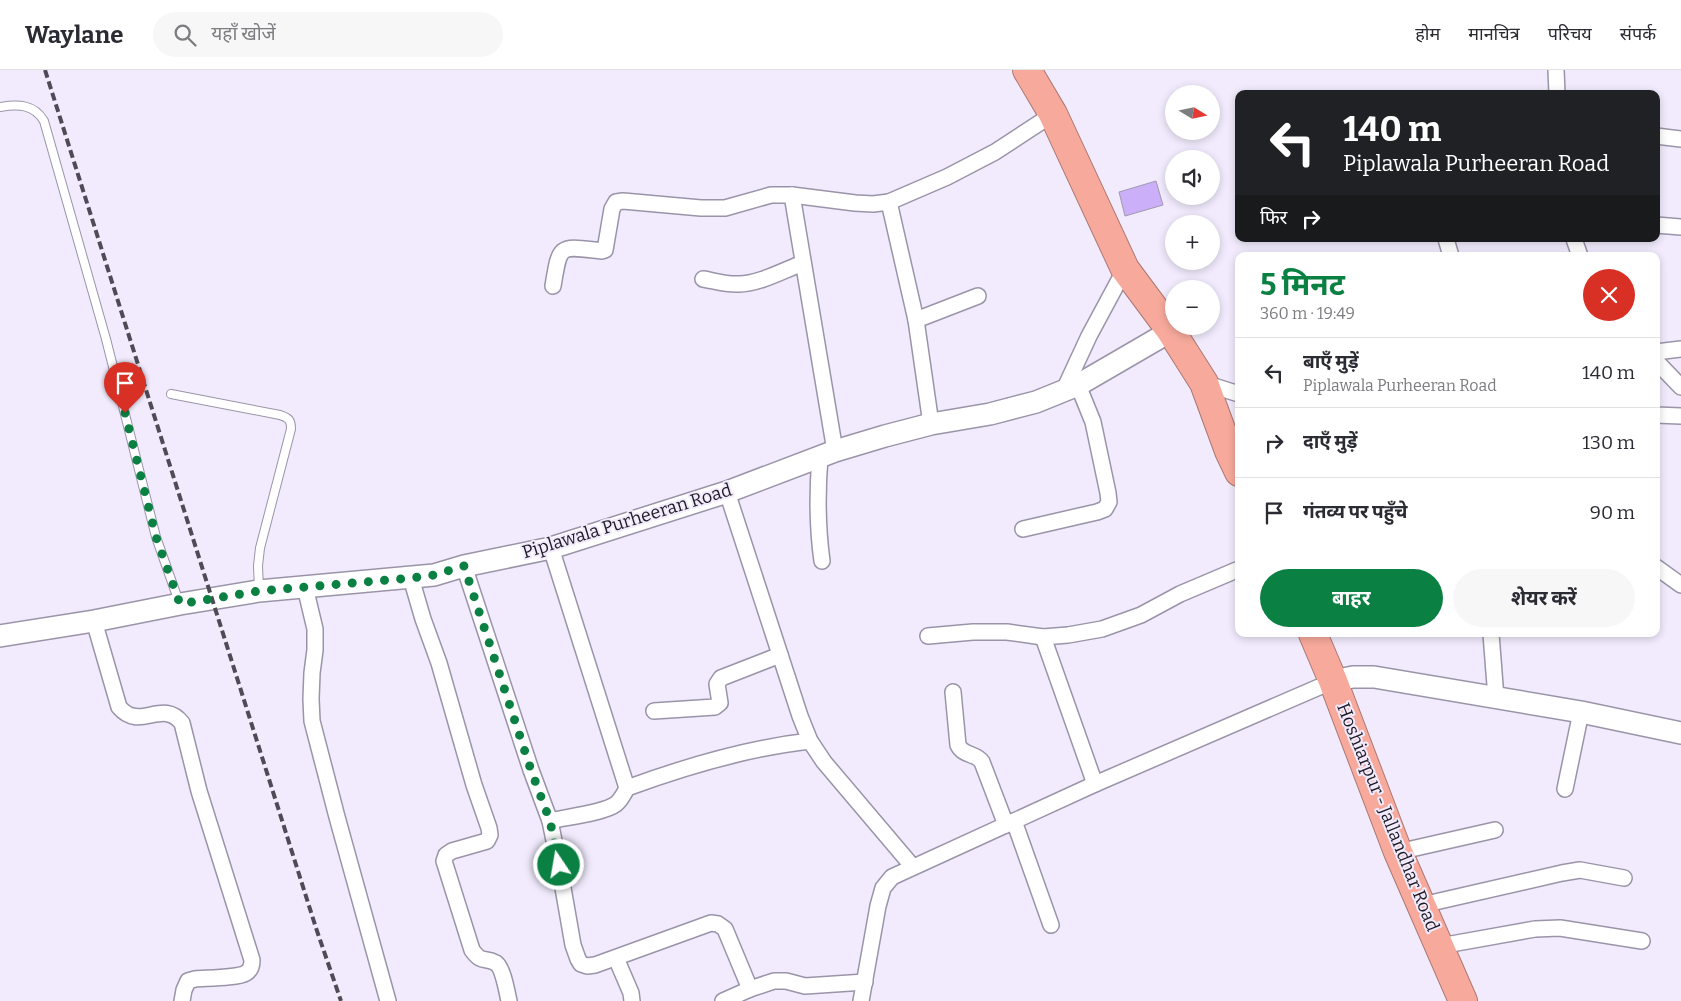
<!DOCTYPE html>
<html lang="hi">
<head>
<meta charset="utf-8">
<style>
  :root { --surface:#fff; --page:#f7f7f7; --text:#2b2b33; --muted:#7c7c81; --line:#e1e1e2; --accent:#0b8043 }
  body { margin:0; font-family:Bitter,"Noto Sans Devanagari",serif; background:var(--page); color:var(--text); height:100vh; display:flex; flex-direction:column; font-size:19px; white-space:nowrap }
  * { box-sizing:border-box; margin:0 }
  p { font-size:16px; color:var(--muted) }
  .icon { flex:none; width:28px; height:28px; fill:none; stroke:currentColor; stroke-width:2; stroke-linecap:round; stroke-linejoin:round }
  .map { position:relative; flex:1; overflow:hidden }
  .drawer { position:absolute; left:1235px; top:182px; width:425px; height:385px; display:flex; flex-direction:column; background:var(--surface); border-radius:10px; box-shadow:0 2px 8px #0003 }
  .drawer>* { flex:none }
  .hud { position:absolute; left:1235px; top:20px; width:425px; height:152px; border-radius:10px; box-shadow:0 2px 8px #0003; background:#202124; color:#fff; overflow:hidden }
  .needle { width:32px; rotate:100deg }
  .fabs { position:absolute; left:1165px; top:15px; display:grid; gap:10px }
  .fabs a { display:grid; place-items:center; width:55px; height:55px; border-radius:50%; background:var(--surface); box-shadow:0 2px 8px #0003; font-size:25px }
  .pin { position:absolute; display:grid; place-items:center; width:42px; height:42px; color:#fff; margin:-51px -21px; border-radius:50% 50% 50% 0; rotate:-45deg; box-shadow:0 0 5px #0007 }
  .pin .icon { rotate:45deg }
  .me { position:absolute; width:55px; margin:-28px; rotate:348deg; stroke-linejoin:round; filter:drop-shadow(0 0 4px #0008) }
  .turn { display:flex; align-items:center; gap:18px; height:105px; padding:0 25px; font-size:22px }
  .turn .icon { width:65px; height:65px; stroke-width:2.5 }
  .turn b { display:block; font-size:35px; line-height:42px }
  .then { display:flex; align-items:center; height:48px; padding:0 25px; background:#0003; gap:10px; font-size:19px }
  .round { display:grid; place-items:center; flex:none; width:52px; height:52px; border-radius:26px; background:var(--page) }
  .head { display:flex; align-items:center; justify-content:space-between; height:85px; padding:0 25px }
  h1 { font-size:30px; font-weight:700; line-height:38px; color:var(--accent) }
  .action { display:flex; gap:10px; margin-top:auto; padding:10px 25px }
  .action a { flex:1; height:58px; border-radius:30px; background:var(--accent); color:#fff; font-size:20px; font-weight:700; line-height:58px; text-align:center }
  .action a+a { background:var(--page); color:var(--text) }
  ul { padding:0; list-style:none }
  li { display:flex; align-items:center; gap:15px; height:70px; padding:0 25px; border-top:1px solid var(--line) }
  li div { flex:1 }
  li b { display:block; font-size:19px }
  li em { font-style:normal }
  header { display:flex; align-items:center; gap:30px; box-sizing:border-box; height:70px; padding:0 25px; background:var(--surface); border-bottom:1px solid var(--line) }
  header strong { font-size:24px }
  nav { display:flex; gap:28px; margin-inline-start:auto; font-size:18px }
  .search { width:350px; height:45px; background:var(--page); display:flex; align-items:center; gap:12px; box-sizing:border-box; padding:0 18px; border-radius:28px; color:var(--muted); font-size:19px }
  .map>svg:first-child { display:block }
</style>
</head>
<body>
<header>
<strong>Waylane</strong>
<div class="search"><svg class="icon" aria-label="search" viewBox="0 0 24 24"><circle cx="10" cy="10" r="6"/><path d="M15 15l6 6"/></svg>यहाँ खोजें</div>
<nav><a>होम</a><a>मानचित्र</a><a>परिचय</a><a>संपर्क</a></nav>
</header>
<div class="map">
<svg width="1681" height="931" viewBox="0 0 1681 931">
  <rect width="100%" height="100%" fill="#f1ebfd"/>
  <polygon fill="#cbaff8" stroke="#a199ae" points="1156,111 1163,135 1125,146 1119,122"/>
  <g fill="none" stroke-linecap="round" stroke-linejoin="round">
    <defs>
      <g id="lane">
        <path d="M0 37C18 34 34 34 44 51L106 269 156 467 179 532"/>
        <path d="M171 324 280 345C289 348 291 350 291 359L260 478 258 496 259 519"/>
      </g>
      <g id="street">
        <polyline points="1556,0 1557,24"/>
        <polyline points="1656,66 1681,69"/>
        <polyline points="792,125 835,381"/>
        <polyline points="889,132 916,250 931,354"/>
        <polyline points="1656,155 1681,157"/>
        <polyline points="1446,169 1451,186"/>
        <polyline points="1574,169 1580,186"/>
        <path d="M703 209C715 211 727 215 739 214 759 214 784 200 803 193"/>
        <path d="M553 216C560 173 559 176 602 181L605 180 612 139 616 132 623 131 701 138H725L771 125H792L855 133 873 134 889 132 947 107 995 82 1053 44"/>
        <polyline points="916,250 978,226"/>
        <polyline points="1656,282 1681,279"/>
        <polyline points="1656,291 1681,317"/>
        <polyline points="1204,313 1239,324"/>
        <polyline points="1064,320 1089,266 1125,199"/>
        <polyline points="1656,345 1681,346"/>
        <path d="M820 387C817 423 817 455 822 491"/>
        <polyline points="727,422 800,646 810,671 824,692 913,797"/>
        <polyline points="1023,459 1097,442 1105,439 1109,432 1108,423 1093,352 1078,315"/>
        <polyline points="464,496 531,700 550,751 559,795 573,875 578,889 581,894 587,896 595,895 711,853 718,854 725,859 750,919"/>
        <polyline points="1656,497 1681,515"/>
        <path d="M411 508 423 549 439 593 474 715 489 758 490 765 487 771 452 781 446 785 444 791 472 880C483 895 484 886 496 893 503 898 507 922 509 931"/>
        <polyline points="305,517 315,559 315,580 312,603 311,629 312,651 337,747 388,931"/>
        <path d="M94 551 119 637C140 662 162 628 182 653L199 721 252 890C252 895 251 900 246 903 238 908 206 908 195 909L188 911 184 920 182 931"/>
        <polyline points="1491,564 1496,628"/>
        <polyline points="928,566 973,562 1007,562 1043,567 1068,565 1102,559 1141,545 1180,524 1239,499"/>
        <polyline points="1043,567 1095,714"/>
        <path d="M953 622 958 675C963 686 976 683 982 692L1006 755"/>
        <polyline points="654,641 715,637 720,633 717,614 721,608 780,585"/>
        <path d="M627 718C687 696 747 678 810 671"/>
        <polyline points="1565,719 1581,642"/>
        <path d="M550 751C566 747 604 743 616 734 621 730 624 724 627 718L551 478"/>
        <polyline points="1014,751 1051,855"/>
        <polyline points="1398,782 1495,760"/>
        <polyline points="1422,835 1562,803 1580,800 1624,808"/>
        <polyline points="1440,876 1535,859 1560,858 1642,871"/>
        <polyline points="616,888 631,923 632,931"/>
        <polyline points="723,931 750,919 774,911 786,911 805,916 865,912"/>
        <polyline points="861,931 878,836 883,818 892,807 1095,714 1333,611"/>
      </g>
      <g id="secondary">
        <polyline points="0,566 94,551 180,534 259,521 434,505 464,496 551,478 727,422 835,381 885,366 931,354 990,344 1036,332 1078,315 1171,261"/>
        <polyline points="1333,611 1353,607 1374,607 1581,642 1681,663"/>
      </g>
      <g id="highway">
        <polyline points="1027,0 1053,44 1125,199 1171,261 1204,313 1229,381 1239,402"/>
        <polyline points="1313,564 1333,611 1398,782 1463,931"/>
      </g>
    </defs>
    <use href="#lane" stroke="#9b94a9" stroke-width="10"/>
    <use href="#street" stroke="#9b94a9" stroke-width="18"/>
    <use href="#secondary" stroke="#9b94a9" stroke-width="24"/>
    <use href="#highway" stroke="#ab7872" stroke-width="30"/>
    <use href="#lane" stroke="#fff" stroke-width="8"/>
    <use href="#street" stroke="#fff" stroke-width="15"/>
    <use href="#secondary" stroke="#fff" stroke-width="21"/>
    <use href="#highway" stroke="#f7aa9c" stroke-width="28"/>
    <polyline stroke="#4f4b56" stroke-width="4" stroke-dasharray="8 4" stroke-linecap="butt" points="45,0 316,858 341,931"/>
  </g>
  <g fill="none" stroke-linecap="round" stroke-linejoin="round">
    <polyline stroke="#0b8043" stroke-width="9" stroke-dasharray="0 16.2" points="125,343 156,467 180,534 259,521 411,508 434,505 464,496 531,700 550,751 559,795"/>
  </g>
  <g text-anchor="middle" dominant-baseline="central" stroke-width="4" stroke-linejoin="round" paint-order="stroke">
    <g font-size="18" fill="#1e1b23" stroke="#f1ebfd">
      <text transform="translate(627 451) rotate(-17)">Piplawala Purheeran Road</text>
      <text transform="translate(1388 747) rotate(68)">Hoshiarpur - Jallandhar Road</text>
    </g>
  </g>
</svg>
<div class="fabs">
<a><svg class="needle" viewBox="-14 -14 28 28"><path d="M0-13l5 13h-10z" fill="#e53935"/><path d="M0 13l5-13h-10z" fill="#7c7c81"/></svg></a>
<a><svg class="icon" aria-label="sound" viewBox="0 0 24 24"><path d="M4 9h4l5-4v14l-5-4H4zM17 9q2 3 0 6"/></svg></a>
<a>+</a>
<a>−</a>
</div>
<div class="pin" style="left:125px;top:343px;background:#d93025"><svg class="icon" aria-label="arrive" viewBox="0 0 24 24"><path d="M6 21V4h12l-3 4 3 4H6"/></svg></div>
<svg class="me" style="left:559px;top:795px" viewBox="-20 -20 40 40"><circle r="17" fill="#0b8043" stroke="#fff" stroke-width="3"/><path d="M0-11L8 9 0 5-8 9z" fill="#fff"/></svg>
<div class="hud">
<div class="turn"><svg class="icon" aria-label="left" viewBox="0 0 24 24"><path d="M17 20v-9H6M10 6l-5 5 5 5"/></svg><div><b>140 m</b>Piplawala Purheeran Road</div></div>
<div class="then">फिर<svg class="icon" aria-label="right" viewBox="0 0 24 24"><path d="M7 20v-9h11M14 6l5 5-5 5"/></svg></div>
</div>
<section class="drawer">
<div class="head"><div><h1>5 मिनट</h1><p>360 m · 19:49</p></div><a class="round" style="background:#d93025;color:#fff"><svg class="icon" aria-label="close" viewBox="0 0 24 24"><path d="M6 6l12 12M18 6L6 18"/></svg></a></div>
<ul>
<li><svg class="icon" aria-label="left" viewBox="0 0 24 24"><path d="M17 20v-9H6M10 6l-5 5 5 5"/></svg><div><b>बाएँ मुड़ें</b><p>Piplawala Purheeran Road</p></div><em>140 m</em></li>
<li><svg class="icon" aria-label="right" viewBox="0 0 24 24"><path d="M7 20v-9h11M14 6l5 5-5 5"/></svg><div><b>दाएँ मुड़ें</b></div><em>130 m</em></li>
<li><svg class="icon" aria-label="arrive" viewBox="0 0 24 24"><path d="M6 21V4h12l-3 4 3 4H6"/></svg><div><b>गंतव्य पर पहुँचे</b></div><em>90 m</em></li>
</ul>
<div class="action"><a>बाहर</a><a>शेयर करें</a></div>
</section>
</div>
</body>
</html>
